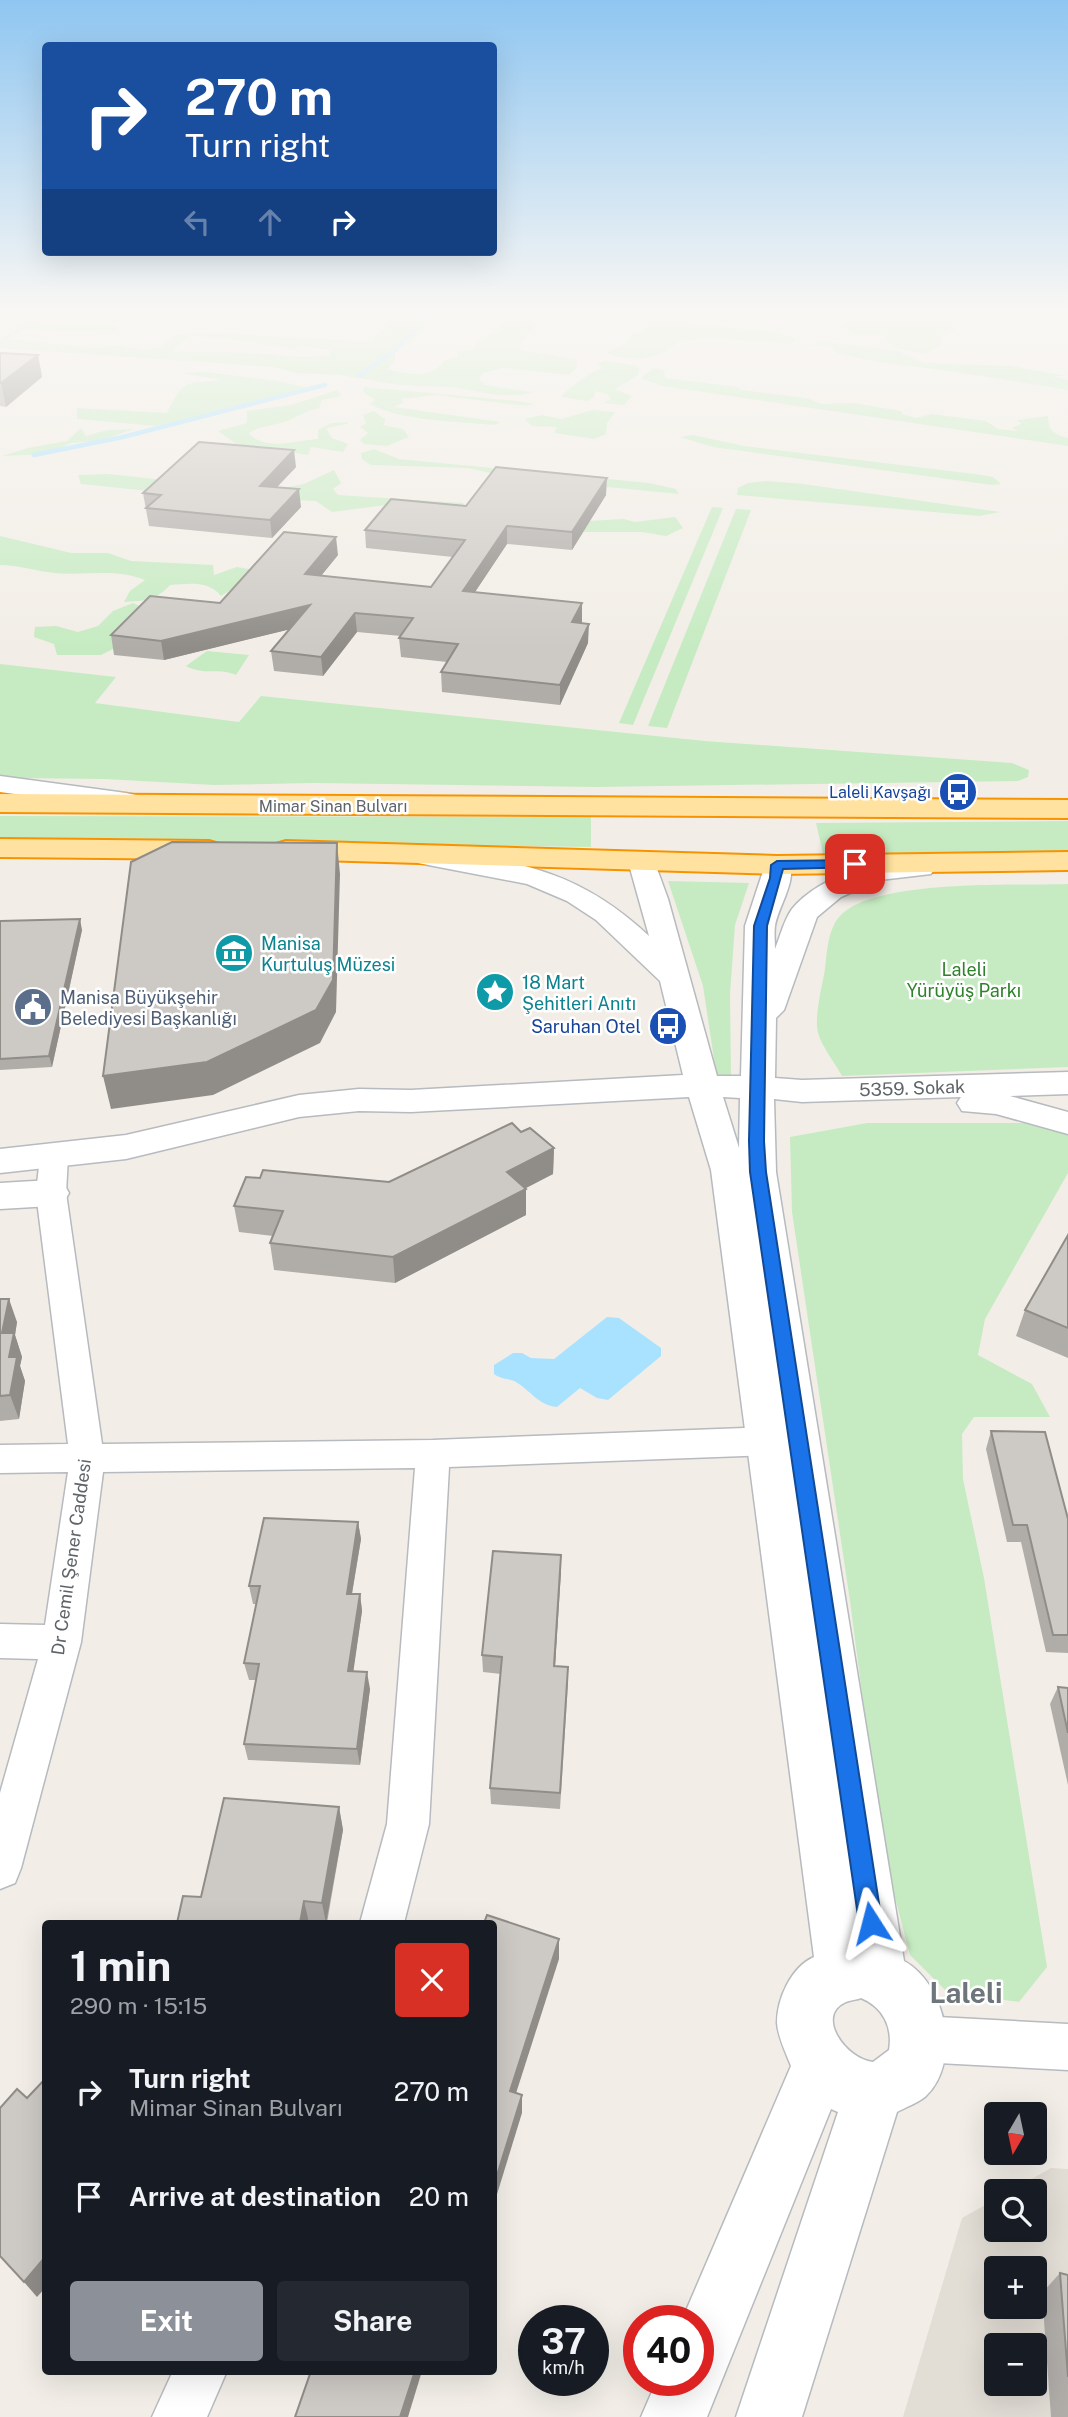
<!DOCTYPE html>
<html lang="en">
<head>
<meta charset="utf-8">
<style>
  :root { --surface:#171b24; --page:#242831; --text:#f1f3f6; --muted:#9ea1a6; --accent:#8c9099 }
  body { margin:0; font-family:"Public Sans",sans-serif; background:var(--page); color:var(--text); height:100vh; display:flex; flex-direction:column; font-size:26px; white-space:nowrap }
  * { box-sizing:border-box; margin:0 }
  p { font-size:23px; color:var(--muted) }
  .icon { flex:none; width:38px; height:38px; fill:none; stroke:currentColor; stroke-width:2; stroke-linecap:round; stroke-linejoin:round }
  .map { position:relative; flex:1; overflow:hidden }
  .details { position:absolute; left:42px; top:1920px; width:455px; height:455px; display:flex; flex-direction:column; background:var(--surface); border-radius:7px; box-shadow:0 7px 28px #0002 }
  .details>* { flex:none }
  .guide { position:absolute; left:42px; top:42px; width:455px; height:214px; border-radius:7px; box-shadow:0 7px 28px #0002; background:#1a4fa0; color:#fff; overflow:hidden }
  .needle { width:46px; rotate:189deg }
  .fabs { position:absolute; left:984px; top:2102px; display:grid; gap:14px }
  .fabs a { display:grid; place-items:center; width:63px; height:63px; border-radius:7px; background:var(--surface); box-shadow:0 7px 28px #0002; font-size:35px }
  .speed { position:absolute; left:518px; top:2305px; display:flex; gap:14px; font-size:35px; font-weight:700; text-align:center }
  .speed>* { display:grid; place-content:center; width:91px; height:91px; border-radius:50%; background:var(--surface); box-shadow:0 7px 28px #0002; line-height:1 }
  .speed small { font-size:18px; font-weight:400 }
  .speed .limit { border:10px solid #d22; background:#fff; color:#111 }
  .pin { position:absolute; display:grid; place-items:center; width:60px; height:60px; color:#fff; margin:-30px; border-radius:14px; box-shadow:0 4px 10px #0006 }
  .me { position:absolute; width:77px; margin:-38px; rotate:351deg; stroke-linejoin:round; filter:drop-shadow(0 0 5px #0008) }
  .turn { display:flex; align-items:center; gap:24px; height:147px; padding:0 28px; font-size:32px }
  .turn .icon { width:91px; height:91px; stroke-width:2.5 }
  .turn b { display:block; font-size:49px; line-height:60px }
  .lanes { display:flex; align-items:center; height:66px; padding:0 28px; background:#0003; justify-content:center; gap:35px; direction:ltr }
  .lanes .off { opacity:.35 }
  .round { display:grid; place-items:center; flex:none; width:74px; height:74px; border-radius:7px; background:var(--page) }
  .headline { display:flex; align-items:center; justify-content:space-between; height:119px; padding:0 28px }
  h1 { font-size:42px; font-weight:700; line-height:52px }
  .button { display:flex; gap:14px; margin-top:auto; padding:14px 28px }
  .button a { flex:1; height:80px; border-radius:7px; background:var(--accent); color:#fff; font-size:28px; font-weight:700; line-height:80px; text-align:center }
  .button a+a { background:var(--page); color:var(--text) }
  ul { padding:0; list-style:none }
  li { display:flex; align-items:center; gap:21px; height:105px; padding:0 28px }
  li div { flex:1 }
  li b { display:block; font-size:26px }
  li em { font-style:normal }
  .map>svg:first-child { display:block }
</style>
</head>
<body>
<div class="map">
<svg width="1068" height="2417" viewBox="0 0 1068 2417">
  <rect width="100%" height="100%" fill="#f2eee7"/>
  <path fill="#e2ddd5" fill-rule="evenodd" d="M1051 2168 1068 2169V2417H903L962 2218 996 2199V2230H1034V2191H1010ZM996 2268H1034V2306H996ZM996 2345H1034V2384H996Z"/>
  <g fill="#c6ebc2" fill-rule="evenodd">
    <path d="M49 309H222L193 315 142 312 143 315C127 321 113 320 97 319L115 311H82L87 315 77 318 78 321 44 319 34 325 94 326 101 324 119 327 116 331 120 332 24 329 7 339 92 348 118 346 143 350 160 347 176 335 214 333 372 342 375 336 387 327 384 321 396 316 395 312 375 310 360 313 335 309H450L433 316 409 343 395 351V361L388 369C409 375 432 380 445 360L458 357 457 352 474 349 478 342 497 331 507 314 518 309H537L530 321 537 326 522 340 519 350 577 359 576 369 569 375 504 368 483 373 479 379 485 385 532 392 522 395H497L452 387 400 385 340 375 295 373 273 367 0 348V339ZM189 336 223 338 295 349 301 346 332 350 329 355C301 360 276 354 248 353 223 352 198 353 172 351Z"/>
    <polygon points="854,309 962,309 962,310 948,319 955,330 941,336 943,343 927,354 893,348 884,335 852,335 842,326 841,317"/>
    <path d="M662 321 777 332 796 339 792 344 715 338 678 341C661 362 630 362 606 353L628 342 632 334 645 330 648 324Z"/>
    <polygon points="826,342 899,351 923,363 1011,366 1068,376 1053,376 1068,380 1068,390 956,372 876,362 837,353 831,346 808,345"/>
    <path d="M605 361 634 365 640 369 636 377 615 389 632 396 624 405 604 403 611 399 607 394 595 391 594 397 588 401 561 397C569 387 591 372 603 368L597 364Z"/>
    <path d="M654 368 664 370 665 378 737 387 741 390 806 398 822 404 854 403 901 411 902 414 916 418 932 414 986 421 998 429 1018 431 1012 428 1021 424 1018 420 1048 416C1048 431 1054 434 1068 438V446L662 386 641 378Z"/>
    <path d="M205 372 278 381 308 388 157 426 77 419V408L167 413C185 378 184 384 222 380L182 373Z"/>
    <path d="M364 387 518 401 534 404 527 406 436 395 402 399 403 403 394 407 501 422 494 425 481 424C449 421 398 420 370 404L375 400 363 392Z"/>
    <path d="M338 390 341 396 322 400 319 408C307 411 298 416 287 421 274 426 262 425 249 433 264 452 298 440 318 439V430L331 423 348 422 347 424 326 428 332 438 348 444 343 452 311 447 308 455 236 444 218 431 247 423V411L291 405Z"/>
    <polygon points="593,410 615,412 607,423 606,434 594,439 554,433 557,427 532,426 525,419 542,415 561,419"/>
    <polygon points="374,411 386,420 383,425 403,429 409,437 387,446 364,444 360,440 368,433 360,427 366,423 363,415"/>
    <polygon points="81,428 86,436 107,430 134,429 99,441 71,443 47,454 2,456 28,448 67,441"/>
    <polygon points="693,435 744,446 975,474 993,477 1001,484 992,485 713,447 680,437"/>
    <polygon points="374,449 399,459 649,483 676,489 679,494 514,478 468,468 371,465 362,459 361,453"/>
    <polygon points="334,470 341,483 333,489 338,495 463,503 465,511 394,504 332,512 316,501 168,493 81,484 78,475 108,474 268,491 304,484"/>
    <polygon points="767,481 803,484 1000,512 979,516 737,495 738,488 748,483"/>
    <polygon points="712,507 723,508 633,725 619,723"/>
    <polygon points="736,509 751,510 667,728 648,726"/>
    <polygon points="675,517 683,528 666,536 643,532 585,532 534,524 624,519 635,522"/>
    <path d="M0 536 71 553H108L131 561 213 565 214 575 237 567 260 571 221 596C208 580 189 584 170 585 157 600 144 601 124 602L130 591 145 580C116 568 85 576 54 573 35 571 19 565 0 565Z"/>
    <polygon points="133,603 144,608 113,649 101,655 57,655 54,644 34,637 35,627 56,626 78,632 98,626 113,611"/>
    <path d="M207 651 249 655 236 675C217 667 205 676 186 666Z"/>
    <polygon points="0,664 116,677 95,703 239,722 261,696 705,741 1012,763 1029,770 1028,777 1018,781 595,787 313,783 214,785 104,779 10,778 0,776"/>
    <polygon points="0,816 591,817 591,847 0,839"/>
    <polygon points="1068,821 1068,854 824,858 816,823"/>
    <polygon points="668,881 749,883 735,925 730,994 731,1079 717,1079 703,986"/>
    <path d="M1068 884V1067L842 1076C835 1063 822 1047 818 1033 814 1017 822 986 825 969 827 952 828 926 842 914 880 879 1015 886 1068 884Z"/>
    <polygon points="867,1123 1034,1123 1068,1132 1068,1173 985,1319 978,1355 1032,1384 1050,1417 974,1417 962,1434 963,1479 984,1578 1047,1967 1019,2002 948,1993 910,1955 882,1847 850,1601 792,1212 790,1137"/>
  </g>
  <path fill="#a9e2ff" d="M607 1317 619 1318 661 1348V1356L608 1400 597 1398 580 1388 557 1407C538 1405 531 1391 516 1382 509 1378 502 1380 494 1374V1365L513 1353H522L531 1358 554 1359Z"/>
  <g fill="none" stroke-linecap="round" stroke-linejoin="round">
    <g stroke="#a9e2ff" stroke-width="4.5">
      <polyline points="359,376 395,350 434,309"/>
      <polyline points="34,455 123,437 325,385"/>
    </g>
    <defs>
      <g id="minor">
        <polygon points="54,1147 64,1150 68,1157 66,1193 102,1444 433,1440 768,1427 780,1431 785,1441 780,1451 768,1455 449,1467 429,1824 404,1923 360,1923 387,1824 415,1468 103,1472 81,1642 21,1868 15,1883 0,1889 0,1793 38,1659 0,1658 0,1624 45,1625 68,1472 0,1473 0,1445 68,1444 36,1193 40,1157 44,1150"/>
        <polygon points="919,2016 1068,2024 1068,2070 919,2062 903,2055 896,2039 903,2023"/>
        <polygon points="173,2371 227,2371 207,2417 152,2417"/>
      </g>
      <g id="tertiary">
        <polygon points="0,776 126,793 136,795 140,801 136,807 126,809 0,792"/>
        <path d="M428 848C521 863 577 869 649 936L628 861 632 855 642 852 652 855 668 899 717 1076H741L745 926 767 859 777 856 787 859C800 877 778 906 775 926 774 933 775 942 775 949 780 937 784 920 792 909 818 876 891 852 931 862L935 868 931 874 880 880 841 897 817 917 784 1010 776 1018 775 1078 802 1080 1068 1072V1094L1010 1096 1068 1112V1134L996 1114 962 1111 957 1103 961 1097 802 1102 774 1099 776 1172 904 1961C946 1984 962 2061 926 2096 918 2103 906 2107 897 2112L802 2417H736L838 2112 831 2109 707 2417H641L657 2380H698V2320H682L791 2066C786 2053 778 2037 777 2023 777 1999 791 1967 814 1957L711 1170 689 1097 411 1112 359 1111 299 1117 126 1159 0 1173V1149L126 1135 299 1095 359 1089 411 1090 683 1075 660 981 596 920 567 901 527 884 418 863 414 857 418 851ZM723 1097 740 1098 739 1148ZM861 1998C883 2007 893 2027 889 2050L873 2062C846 2059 816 2017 844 2003 849 2000 856 2000 861 1998Z"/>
        <polygon points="51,1180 64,1184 69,1193 64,1202 51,1206 0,1209 0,1183"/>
      </g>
      <g id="trunk">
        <polygon points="0,794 1068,800 1068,818 0,812"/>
        <polygon points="0,839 209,841 219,844 224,850 219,856 209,859 0,857"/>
        <polygon points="286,841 777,856 1068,852 1068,870 777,874 286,859 276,856 271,850 276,844"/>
      </g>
    </defs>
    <use href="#minor" stroke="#b7babe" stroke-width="3"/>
    <use href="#tertiary" stroke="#b7babe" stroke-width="3"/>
    <use href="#trunk" stroke="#f89300" stroke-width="4"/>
    <use href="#minor" fill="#fff" fill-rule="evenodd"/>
    <use href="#tertiary" fill="#fff" fill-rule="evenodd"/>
    <use href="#trunk" fill="#ffe29f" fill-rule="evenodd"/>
  </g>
  <g fill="#b0ada9">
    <polygon points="0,353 38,355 42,377 6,407 0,406"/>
    <polygon points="296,467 277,487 301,507 272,538 149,526 143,493"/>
    <polygon points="606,495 572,550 507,544 475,592 582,622 581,623 588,643 560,705 442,692 441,672 447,662 401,657 399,638 401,636 357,632 323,676 274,671 271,651 290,629 164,660 114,655 111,635 220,603 338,555 321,576 431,587 453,557 366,548 365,530 466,506"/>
    <polygon points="0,921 82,930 52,1067 0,1070"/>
    <polygon points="521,1132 554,1148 553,1174 525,1188 526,1215 395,1283 274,1270 270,1243 273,1236 239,1232 234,1206 260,1178 389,1182"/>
    <polygon points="1068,1235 1068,1358 1016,1336 1025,1310"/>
    <polygon points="0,1299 17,1322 15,1335 22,1357 20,1366 25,1381 19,1419 0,1421"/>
    <polygon points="991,1431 1068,1519 1068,1653 1046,1652 1021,1542 1007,1542 986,1449"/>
    <polygon points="358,1522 361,1539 352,1594 360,1594 362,1611 353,1671 370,1689 360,1765 248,1760 244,1744 256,1680 249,1680 244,1663 256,1604 253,1604 249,1586"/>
    <polygon points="561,1555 555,1666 568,1684 560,1809 491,1804 490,1788 501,1674 483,1672 482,1655"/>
    <polygon points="1058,1687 1068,1688 1068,1785 1050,1704"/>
    <polygon points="339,1807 343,1830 327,1923 177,1923"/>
    <polygon points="1060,2273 1068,2275 1068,2417 1051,2417 1042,2293"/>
  </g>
  <g fill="#908d89">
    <polygon points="38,355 42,377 6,407 1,383"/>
    <polygon points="294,450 296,467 262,503 260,486"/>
    <polygon points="607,478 606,495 572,550 572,532"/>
    <polygon points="299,489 301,507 272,538 270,520"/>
    <polygon points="507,526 507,544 463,610 463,591"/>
    <polygon points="336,537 338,555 307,593 305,574"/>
    <polygon points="582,603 582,622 572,641 572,622"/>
    <polygon points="310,605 312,624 164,660 161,641"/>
    <polygon points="355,613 357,632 323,676 321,657"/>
    <polygon points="589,624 588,643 560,705 560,685"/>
    <polygon points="337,843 340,874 336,1012 320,1043 213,1095 111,1109 103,1076"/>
    <polygon points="80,919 82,930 52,1067 49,1056"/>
    <polygon points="554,1148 553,1174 507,1198 507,1172"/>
    <polygon points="526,1189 526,1215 395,1283 393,1257"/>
    <polygon points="9,1299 17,1322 15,1335 22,1357 20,1366 25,1381 19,1419 10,1395 2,1333"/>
    <polygon points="358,1522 361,1539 349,1611 347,1594"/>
    <polygon points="561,1555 561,1572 554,1683 554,1666"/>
    <polygon points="360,1594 362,1611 351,1688 348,1671"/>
    <polygon points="367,1672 370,1689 360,1765 357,1749"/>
    <polygon points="339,1807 343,1830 326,1923 322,1903"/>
    <polygon points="304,1901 309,1923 300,1923"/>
    <polygon points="559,1939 559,1959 511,2109 510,2091"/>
    <polygon points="522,2095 522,2113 494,2204 494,2185"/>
    <polygon points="46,2256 46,2287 37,2297 24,2282"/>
    <polygon points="415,2371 422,2371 408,2417 400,2417"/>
  </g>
  <g fill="#cdc9c4" stroke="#908d89" stroke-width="2">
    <polygon points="0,353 38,355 1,383 0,383"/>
    <polygon points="199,442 294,450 260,486 299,489 270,520 146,508 161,495 143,493"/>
    <polygon points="496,467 607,478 572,532 507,526 463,591 582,603 572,622 589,624 560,685 441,672 458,644 399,638 413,618 355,613 321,657 271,651 310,605 161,641 111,635 150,596 220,603 284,532 336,537 305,574 431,587 465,540 365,530 391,499 466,506"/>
    <polygon points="172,842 337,843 333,980 316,1010 207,1062 103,1076 131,862"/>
    <polygon points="80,919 49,1056 0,1059 0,921"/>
    <polygon points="512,1123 521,1132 530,1128 554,1148 507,1172 526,1189 393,1257 270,1243 283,1211 234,1206 246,1177 260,1178 263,1170 389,1182"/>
    <polygon points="1068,1235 1068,1328 1025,1310"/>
    <polygon points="0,1299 9,1299 2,1333 14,1333 9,1357 17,1357 10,1395 0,1396"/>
    <polygon points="991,1431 1045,1432 1068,1519 1068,1635 1053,1635 1027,1525 1013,1525"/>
    <polygon points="264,1518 358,1522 347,1594 360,1594 348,1671 367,1672 357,1749 244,1744 259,1664 244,1663 260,1586 249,1586"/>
    <polygon points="493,1551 561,1555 554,1666 568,1667 560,1793 490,1788 502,1657 482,1655"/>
    <polygon points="1058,1687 1068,1688 1068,1733"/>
    <polygon points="224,1798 339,1807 322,1903 304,1901 300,1923 177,1923 183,1896 201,1897"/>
    <polygon points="487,1915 559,1939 510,2091 522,2095 494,2185 494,1923 484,1923"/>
    <polygon points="46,2078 46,2256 24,2282 0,2256 0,2108 17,2089 27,2098"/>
    <polygon points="1060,2273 1068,2275 1068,2377"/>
    <polygon points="311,2371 415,2371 400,2417 295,2417"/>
  </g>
  <linearGradient id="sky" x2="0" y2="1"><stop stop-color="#8fc6f1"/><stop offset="0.48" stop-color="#f9f7f4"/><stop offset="1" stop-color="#f9f7f4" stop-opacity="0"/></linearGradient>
  <rect width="1068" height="648" fill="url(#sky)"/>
  <polygon fill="#1a73e8" stroke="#114b97" stroke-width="2" points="855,860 862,864 860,867 783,869 767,926 764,1141 766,1172 882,1923 879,1931 871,1935 863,1931 859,1923 750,1172 749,1141 754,926 770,878 771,865 777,861"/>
  <defs>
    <symbol id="bus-disc" viewBox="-11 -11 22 22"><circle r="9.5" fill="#1a4fb4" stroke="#fff"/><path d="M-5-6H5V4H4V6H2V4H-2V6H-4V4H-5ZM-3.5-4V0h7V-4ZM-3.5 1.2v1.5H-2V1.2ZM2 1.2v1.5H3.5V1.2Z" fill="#fff"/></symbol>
    <symbol id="museum-disc" viewBox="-11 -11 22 22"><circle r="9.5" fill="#0f9aa8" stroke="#fff"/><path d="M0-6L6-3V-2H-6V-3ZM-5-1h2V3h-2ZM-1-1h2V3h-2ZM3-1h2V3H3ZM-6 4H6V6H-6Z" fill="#fff"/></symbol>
    <symbol id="sight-disc" viewBox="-11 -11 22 22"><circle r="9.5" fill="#0f9aa8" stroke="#fff"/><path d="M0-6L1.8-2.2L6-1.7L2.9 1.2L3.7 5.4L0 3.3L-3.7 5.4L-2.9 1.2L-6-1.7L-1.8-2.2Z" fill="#fff"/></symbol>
    <symbol id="civic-disc" viewBox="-11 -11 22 22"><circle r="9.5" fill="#5c6f8a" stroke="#fff"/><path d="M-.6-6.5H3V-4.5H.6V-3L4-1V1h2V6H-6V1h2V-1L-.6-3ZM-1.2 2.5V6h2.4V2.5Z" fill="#fff"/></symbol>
  </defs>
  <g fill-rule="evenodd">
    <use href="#bus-disc" x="936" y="770" width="44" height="44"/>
    <use href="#museum-disc" x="212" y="931" width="44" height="44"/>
    <use href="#sight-disc" x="473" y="970" width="44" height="44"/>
    <use href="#civic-disc" x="11" y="985" width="44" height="44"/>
    <use href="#bus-disc" x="646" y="1004" width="44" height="44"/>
  </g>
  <g text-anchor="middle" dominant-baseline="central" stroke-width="5" stroke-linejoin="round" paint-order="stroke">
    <g font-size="16" fill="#164399" stroke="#fff" text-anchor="end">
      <text x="931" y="792">Laleli Kavşağı</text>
    </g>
    <g font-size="16" fill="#5e6468" stroke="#fff">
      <text x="333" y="806">Mimar Sinan Bulvarı</text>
    </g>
    <g font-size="18" fill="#0d838f" stroke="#fff" text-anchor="start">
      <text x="261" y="943">Manisa<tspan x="261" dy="21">Kurtuluş Müzesi</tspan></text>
      <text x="522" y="982">18 Mart<tspan x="522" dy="21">Şehitleri Anıtı</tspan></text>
    </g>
    <g font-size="18" fill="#30812c" stroke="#fff">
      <text x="964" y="969">Laleli<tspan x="964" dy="21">Yürüyüş Parkı</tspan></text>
    </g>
    <g font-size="18" fill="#4e5e75" stroke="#fff" text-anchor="start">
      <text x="60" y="997">Manisa Büyükşehir<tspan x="60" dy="21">Belediyesi Başkanlığı</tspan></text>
    </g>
    <g font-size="18" fill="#164399" stroke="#fff" text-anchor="end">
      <text x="641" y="1026">Saruhan Otel</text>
    </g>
    <g font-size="18" fill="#5e6468" stroke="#fff">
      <text transform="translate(912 1088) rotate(-2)">5359. Sokak</text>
      <text transform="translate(71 1557) rotate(-82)">Dr Cemil Şener Caddesi</text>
    </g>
    <g font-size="28" font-weight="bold" fill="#6f767b" stroke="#fff">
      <text x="966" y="1992">Laleli</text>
    </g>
  </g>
</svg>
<div class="fabs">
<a><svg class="needle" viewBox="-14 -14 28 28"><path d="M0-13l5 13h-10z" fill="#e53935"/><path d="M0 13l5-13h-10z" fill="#9ea1a6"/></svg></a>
<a><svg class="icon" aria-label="search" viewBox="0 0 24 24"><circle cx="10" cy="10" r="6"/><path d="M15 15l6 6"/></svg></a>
<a>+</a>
<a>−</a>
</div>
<div class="speed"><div>37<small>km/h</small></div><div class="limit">40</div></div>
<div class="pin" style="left:855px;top:864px;background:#d93025"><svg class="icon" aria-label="arrive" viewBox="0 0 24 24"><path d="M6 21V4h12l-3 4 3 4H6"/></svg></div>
<svg class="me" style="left:871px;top:1923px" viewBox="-20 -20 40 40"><path d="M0-17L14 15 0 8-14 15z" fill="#1a73e8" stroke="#fff" stroke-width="4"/></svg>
<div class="guide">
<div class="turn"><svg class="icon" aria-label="right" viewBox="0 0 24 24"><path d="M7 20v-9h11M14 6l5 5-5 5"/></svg><div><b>270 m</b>Turn right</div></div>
<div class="lanes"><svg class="icon off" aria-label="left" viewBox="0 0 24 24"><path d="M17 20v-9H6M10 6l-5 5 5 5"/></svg><svg class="icon off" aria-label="ahead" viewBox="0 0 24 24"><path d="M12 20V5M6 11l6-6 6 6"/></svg><svg class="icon" aria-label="right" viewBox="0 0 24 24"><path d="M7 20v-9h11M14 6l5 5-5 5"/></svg></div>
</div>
<section class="details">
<div class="headline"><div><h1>1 min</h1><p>290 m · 15:15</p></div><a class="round" style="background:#d93025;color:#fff"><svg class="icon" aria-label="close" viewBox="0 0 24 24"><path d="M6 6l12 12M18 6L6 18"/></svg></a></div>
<ul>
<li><svg class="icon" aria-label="right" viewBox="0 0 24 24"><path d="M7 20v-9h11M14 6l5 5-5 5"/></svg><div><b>Turn right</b><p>Mimar Sinan Bulvarı</p></div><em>270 m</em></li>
<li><svg class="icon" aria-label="arrive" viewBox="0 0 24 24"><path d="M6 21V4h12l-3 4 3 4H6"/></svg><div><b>Arrive at destination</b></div><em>20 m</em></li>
</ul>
<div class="button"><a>Exit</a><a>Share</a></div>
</section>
</div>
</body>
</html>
